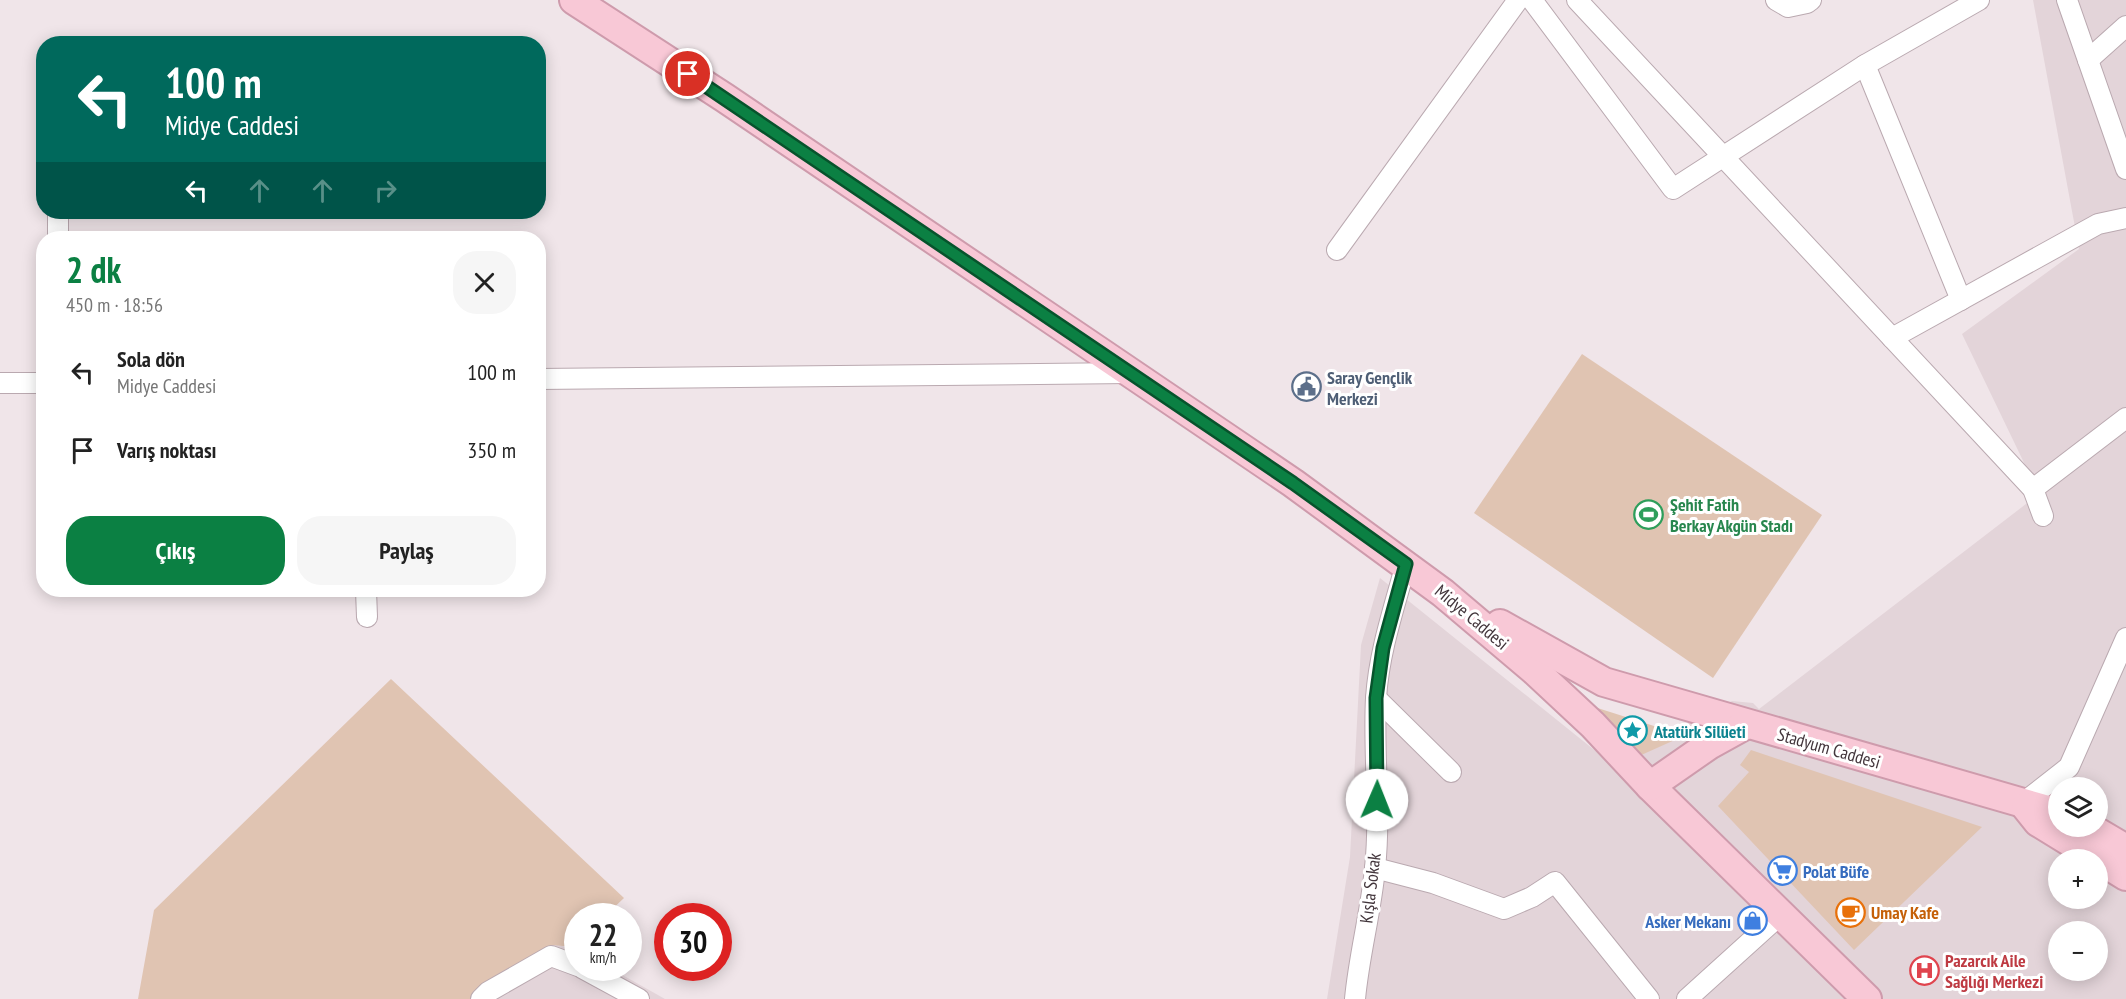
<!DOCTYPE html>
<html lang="tr">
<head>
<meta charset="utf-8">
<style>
  :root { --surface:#fff; --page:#f6f6f6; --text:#222; --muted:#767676; --accent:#0b8043 }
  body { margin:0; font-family:"PT Sans Narrow",sans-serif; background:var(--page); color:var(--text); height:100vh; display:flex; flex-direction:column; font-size:22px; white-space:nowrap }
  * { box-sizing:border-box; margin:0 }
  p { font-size:20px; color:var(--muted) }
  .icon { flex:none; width:33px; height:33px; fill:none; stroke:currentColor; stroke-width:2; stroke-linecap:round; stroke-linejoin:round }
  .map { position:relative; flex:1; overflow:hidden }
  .details { position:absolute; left:36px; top:231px; width:510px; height:366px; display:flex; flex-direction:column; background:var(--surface); border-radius:24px; box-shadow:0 3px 15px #0003 }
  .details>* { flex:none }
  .top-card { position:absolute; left:36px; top:36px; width:510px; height:183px; border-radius:24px; box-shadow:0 3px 15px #0003; background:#00695c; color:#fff; overflow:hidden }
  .buttons { position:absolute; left:2048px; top:777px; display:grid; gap:12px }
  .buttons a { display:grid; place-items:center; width:60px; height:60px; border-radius:50%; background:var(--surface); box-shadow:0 3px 15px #0003; font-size:30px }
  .speed { position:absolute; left:564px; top:903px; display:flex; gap:12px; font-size:30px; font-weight:700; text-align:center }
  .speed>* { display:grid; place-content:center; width:78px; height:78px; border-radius:50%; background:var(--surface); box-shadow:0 3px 15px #0003; line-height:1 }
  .speed small { font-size:15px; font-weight:400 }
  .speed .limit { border:9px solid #d22; background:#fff; color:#111 }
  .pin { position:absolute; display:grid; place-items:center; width:51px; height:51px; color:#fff; margin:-26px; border:3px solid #fff; border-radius:50%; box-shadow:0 2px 6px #0007 }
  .me { position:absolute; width:66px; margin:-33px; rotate:1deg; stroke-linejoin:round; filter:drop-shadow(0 0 4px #0008) }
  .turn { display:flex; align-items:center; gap:21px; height:126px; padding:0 30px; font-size:27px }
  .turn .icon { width:78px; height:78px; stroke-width:2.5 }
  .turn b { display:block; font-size:42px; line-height:51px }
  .lanes { display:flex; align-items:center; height:57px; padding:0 30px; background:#0003; justify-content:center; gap:30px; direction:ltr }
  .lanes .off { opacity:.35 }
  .round { display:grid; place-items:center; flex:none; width:63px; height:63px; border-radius:24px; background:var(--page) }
  .overview { display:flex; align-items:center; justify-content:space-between; height:102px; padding:0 30px }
  h1 { font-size:36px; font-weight:700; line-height:45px; color:var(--accent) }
  .cta { display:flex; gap:12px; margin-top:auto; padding:12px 30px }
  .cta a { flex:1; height:69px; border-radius:24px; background:var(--accent); color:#fff; font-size:24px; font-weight:700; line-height:69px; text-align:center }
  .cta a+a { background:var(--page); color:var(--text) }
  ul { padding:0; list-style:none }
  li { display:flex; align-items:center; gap:18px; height:78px; padding:0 30px }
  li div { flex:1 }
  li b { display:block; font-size:22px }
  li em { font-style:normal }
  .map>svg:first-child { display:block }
</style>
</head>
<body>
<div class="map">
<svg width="2126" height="999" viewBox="0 0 2126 999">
  <rect width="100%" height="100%" fill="#f0e5e9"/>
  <g fill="#e3d4d9" fill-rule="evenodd">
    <path d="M2033 0H2126V999H1327L1350 857 1361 645 1380 578 1608 761 1732 701 1753 703 1759 709 2039 494 1962 334 2079 249ZM2058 788H2097V826H2058ZM2058 860H2097V898H2058ZM2058 932H2097V970H2058Z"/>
    <polygon points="552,944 577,949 578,968 610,968 665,999 481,999"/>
  </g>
  <g fill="#e0c4b2">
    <polygon points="1582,354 1822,515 1713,678 1474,513"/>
    <polygon points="391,679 624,898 605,916 578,916 577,944 574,947 552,945 475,999 138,999 154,910"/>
    <polygon points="1585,704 1676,733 1677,739 1639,756"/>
    <polygon points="1751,750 1982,827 1854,950 1718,806 1749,772 1740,765"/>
  </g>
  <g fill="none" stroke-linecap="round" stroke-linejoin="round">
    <defs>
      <g id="street">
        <polyline points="1532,0 1673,189 1865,65 1979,0"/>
        <polyline points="1577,0 2033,489 2043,516"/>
        <polyline points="1776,0 1788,7 1807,3 1811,0"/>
        <polyline points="2067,0 2126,169"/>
        <polyline points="2088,60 2126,26"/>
        <polyline points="1865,65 1961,300"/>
        <polyline points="58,238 58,212"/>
        <polyline points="1337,250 1518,0"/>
        <polyline points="1892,338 2098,224 2126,218"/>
        <polyline points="538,379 1130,373"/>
        <polyline points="0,383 44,383"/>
        <polyline points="2033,489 2126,418"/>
        <polyline points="366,590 367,617"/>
        <polyline points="1376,698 1451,772"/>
        <polyline points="2023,803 2069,767 2126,638"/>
        <polyline points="1375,868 1433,883 1504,909 1532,897 1555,882 1649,999"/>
        <polyline points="582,968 639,999"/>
        <polyline points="481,999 488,992 551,956 578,966"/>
        <path d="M1355 999C1359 955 1371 912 1375 868 1381 811 1373 754 1376 698 1379 652 1394 608 1406 564"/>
        <polyline points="1687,999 1781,914"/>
      </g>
      <g id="secondary">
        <polyline points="574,0 725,98 1293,483 1443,593 1534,670 1593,725 1650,786 1867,999"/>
        <polyline points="1500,624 1604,682 2058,813"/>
        <polyline points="1650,786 1709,745 1747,724"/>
        <polyline points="2026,807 2038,822 2126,876"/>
        <polyline points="2087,826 2126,849"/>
      </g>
    </defs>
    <use href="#street" stroke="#baa9b0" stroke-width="22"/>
    <use href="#secondary" stroke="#ce9bac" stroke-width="32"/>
    <use href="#street" stroke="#fff" stroke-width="20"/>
    <use href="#secondary" stroke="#f8c8d6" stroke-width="28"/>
  </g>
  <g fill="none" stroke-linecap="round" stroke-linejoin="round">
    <defs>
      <polyline id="route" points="688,74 1293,483 1406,564 1383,648 1376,698 1377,800"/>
    </defs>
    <use href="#route" stroke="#07532c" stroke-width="15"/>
    <use href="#route" stroke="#0b8043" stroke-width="10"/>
  </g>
  <defs>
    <symbol id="civic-ring" viewBox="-11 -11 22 22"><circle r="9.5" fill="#fff" stroke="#5c6f8a" stroke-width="1.5"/><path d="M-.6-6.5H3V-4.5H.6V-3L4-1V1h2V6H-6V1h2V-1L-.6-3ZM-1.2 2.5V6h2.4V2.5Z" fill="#5c6f8a"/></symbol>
    <symbol id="stadium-ring" viewBox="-11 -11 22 22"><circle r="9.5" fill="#fff" stroke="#2e9e5b" stroke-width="1.5"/><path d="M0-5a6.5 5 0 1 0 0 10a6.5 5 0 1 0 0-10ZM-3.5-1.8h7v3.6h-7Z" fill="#2e9e5b"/></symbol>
    <symbol id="sight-ring" viewBox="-11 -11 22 22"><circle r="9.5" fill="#fff" stroke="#0f9aa8" stroke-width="1.5"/><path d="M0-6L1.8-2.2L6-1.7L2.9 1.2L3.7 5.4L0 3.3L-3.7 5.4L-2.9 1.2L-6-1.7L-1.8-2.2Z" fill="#0f9aa8"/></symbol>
    <symbol id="supermarket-ring" viewBox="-11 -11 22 22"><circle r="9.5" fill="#fff" stroke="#3f7fe0" stroke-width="1.5"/><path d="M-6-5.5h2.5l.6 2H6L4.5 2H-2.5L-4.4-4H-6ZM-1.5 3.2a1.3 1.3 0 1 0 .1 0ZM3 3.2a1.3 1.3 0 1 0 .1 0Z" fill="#3f7fe0"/></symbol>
    <symbol id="cafe-ring" viewBox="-11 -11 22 22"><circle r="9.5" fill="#fff" stroke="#e8710a" stroke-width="1.5"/><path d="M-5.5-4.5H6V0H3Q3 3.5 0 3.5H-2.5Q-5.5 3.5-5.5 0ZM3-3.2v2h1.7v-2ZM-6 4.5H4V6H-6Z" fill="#e8710a"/></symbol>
    <symbol id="shop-ring" viewBox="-11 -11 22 22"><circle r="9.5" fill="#fff" stroke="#3f7fe0" stroke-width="1.5"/><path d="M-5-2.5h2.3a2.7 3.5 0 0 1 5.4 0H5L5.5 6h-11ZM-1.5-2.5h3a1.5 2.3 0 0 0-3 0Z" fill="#3f7fe0"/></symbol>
    <symbol id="hospital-ring" viewBox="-11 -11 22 22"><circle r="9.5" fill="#fff" stroke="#e0444e" stroke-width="1.5"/><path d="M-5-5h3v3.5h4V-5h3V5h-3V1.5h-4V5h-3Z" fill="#e0444e"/></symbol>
  </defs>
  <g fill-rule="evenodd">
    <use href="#civic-ring" x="1290" y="370" width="33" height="33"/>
    <use href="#stadium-ring" x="1632" y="498" width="33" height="33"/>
    <use href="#sight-ring" x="1616" y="714" width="33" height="33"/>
    <use href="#supermarket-ring" x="1766" y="854" width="33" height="33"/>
    <use href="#cafe-ring" x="1834" y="896" width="33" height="33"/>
    <use href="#shop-ring" x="1736" y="904" width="33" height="33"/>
    <use href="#hospital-ring" x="1908" y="954" width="33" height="33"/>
  </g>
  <g text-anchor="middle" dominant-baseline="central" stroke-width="6" stroke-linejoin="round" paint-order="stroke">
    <g font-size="18" font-weight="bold" fill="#4e5e75" stroke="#fff" text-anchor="start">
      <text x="1327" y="377">Saray Gençlik<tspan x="1327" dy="21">Merkezi</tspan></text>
    </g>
    <g font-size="18" font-weight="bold" fill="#27864d" stroke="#fff" text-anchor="start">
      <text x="1670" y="504">Şehit Fatih<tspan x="1670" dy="21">Berkay Akgün Stadı</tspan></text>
    </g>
    <g font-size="18" fill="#42353b" stroke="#fff">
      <text transform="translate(1472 617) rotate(40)">Midye Caddesi</text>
      <text transform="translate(1829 748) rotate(16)">Stadyum Caddesi</text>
      <text transform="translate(1370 888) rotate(-83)">Kışla Sokak</text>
    </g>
    <g font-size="18" font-weight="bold" fill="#0d838f" stroke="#fff" text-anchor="start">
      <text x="1654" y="731">Atatürk Silüeti</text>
    </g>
    <g font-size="18" font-weight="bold" fill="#366cbe" stroke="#fff" text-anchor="start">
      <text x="1803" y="871">Polat Büfe</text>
      <text x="1731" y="921" text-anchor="end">Asker Mekanı</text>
    </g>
    <g font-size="18" font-weight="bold" fill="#c56008" stroke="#fff" text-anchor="start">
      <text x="1871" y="912">Umay Kafe</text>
    </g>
    <g font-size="18" font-weight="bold" fill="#be3a42" stroke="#fff" text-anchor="start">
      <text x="1945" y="960">Pazarcık Aile<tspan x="1945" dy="21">Sağlığı Merkezi</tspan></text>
    </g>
  </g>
</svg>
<div class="buttons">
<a><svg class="icon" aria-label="layers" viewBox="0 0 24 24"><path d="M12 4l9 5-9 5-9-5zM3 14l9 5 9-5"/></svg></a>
<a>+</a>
<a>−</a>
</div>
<div class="speed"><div>22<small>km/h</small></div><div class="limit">30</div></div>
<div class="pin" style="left:688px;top:74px;background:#d93025"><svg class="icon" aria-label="arrive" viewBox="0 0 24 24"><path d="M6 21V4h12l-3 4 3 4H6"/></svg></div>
<svg class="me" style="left:1377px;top:800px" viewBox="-20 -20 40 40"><circle r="19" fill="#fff"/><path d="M0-13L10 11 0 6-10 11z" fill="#0b8043"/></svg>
<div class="top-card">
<div class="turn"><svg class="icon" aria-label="left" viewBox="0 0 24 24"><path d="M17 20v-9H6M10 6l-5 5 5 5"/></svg><div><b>100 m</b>Midye Caddesi</div></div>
<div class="lanes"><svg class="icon" aria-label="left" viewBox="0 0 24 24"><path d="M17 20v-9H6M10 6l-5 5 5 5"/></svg><svg class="icon off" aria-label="ahead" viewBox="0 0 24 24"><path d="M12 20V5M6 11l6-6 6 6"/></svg><svg class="icon off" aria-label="ahead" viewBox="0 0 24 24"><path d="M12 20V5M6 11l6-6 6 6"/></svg><svg class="icon off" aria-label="right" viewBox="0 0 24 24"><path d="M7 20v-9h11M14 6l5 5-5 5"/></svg></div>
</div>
<section class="details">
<div class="overview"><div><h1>2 dk</h1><p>450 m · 18:56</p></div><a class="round"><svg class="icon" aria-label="close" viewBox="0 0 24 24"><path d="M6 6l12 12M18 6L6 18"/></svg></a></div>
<ul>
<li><svg class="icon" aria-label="left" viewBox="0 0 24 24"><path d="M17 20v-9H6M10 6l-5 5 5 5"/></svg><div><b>Sola dön</b><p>Midye Caddesi</p></div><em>100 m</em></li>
<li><svg class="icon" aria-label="arrive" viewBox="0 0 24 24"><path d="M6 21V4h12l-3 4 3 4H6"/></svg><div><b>Varış noktası</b></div><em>350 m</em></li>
</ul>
<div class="cta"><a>Çıkış</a><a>Paylaş</a></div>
</section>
</div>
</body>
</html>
